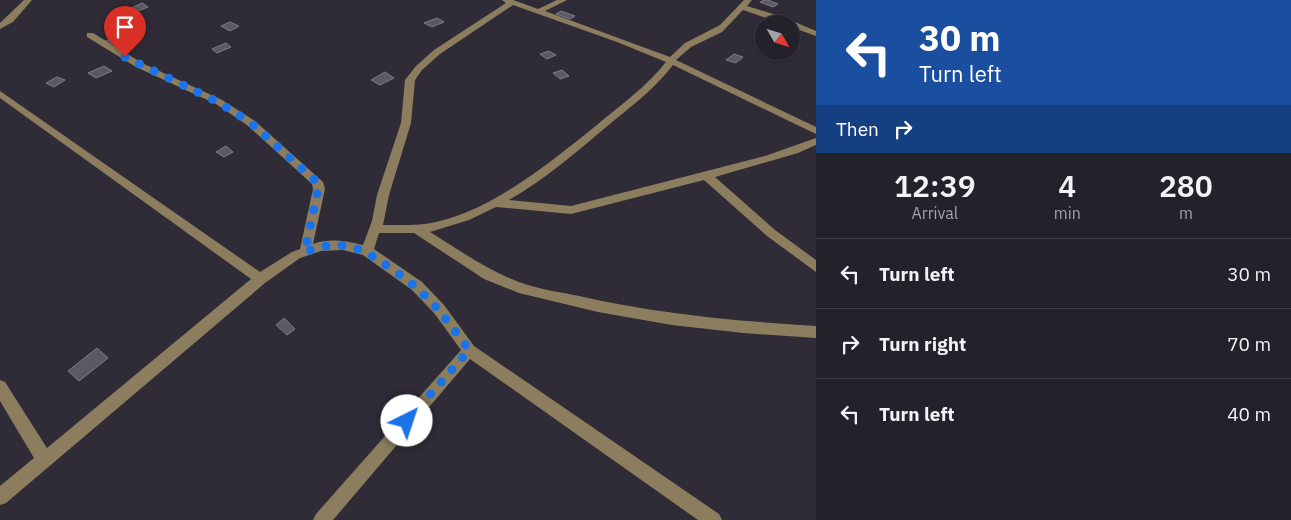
<!DOCTYPE html>
<html lang="en">
<head>
<meta charset="utf-8">
<style>
  :root { --surface:#232129; --page:#2f2e35; --text:#f1f3f6; --muted:#a3a3a8; --line:#403e46 }
  body { margin:0; font-family:"IBM Plex Sans",sans-serif; background:var(--page); color:var(--text); height:100vh; display:flex; flex-direction:column; font-size:19px; white-space:nowrap }
  * { box-sizing:border-box; margin:0 }
  p { font-size:16px; color:var(--muted) }
  .icon { flex:none; width:28px; height:28px; fill:none; stroke:currentColor; stroke-width:2; stroke-linecap:round; stroke-linejoin:round }
  .map { position:relative; flex:1; overflow:hidden }
  .panel { display:flex; flex-direction:column; background:var(--surface); width:475px }
  .panel>* { flex:none }
  .guide { background:#1a4fa0; color:#fff; overflow:hidden }
  .needle { width:32px; rotate:129deg }
  .fabs { position:absolute; left:755px; top:15px; display:grid; gap:10px }
  .fabs a { display:grid; place-items:center; width:45px; height:45px; border-radius:50%; background:var(--surface); box-shadow:0 1px 4px #0004,0 0 0 1px var(--line); font-size:25px }
  .pin { position:absolute; display:grid; place-items:center; width:42px; height:42px; color:#fff; margin:-51px -21px; border-radius:50% 50% 50% 0; rotate:-45deg; box-shadow:0 0 5px #0007 }
  .pin .icon { rotate:45deg }
  .me { position:absolute; width:55px; margin:-28px; rotate:41deg; stroke-linejoin:round; filter:drop-shadow(0 0 4px #0008) }
  .turn { display:flex; align-items:center; gap:18px; height:105px; padding:0 20px; font-size:22px }
  .turn .icon { width:65px; height:65px; stroke-width:2.5 }
  .turn b { display:block; font-size:35px; line-height:42px }
  .then { display:flex; align-items:center; height:48px; padding:0 20px; background:#0003; gap:10px; font-size:19px }
  .eta { display:flex; justify-content:space-evenly; align-items:center; height:85px; text-align:center }
  .eta b { font-size:30px; font-weight:600; line-height:35px }
  ul { padding:0; list-style:none }
  li { display:flex; align-items:center; gap:15px; height:70px; padding:0 20px; border-top:1px solid var(--line) }
  li div { flex:1 }
  li b { display:block; font-size:19px }
  li em { font-style:normal }
  main { display:flex; flex:1; min-height:0 }
  .map>svg:first-child { display:block }
</style>
</head>
<body>
<main>
<div class="map">
<svg width="816" height="520" viewBox="0 0 816 520">
  <rect width="100%" height="100%" fill="#2f2c37"/>
  <g fill="#5b5964" stroke="#7e7c88">
    <polygon points="764,0 768,0 778,4 773,7 760,2"/>
    <polygon points="142,3 148,7 133,13 127,10"/>
    <polygon points="561,11 575,16 570,19 556,14"/>
    <polygon points="437,18 444,22 432,27 424,23"/>
    <polygon points="230,22 239,26 230,31 221,26"/>
    <polygon points="117,36 124,39 112,46 104,42"/>
    <polygon points="226,43 231,47 217,53 212,49"/>
    <polygon points="549,51 556,55 547,59 540,54"/>
    <polygon points="734,54 743,57 736,63 726,60"/>
    <polygon points="104,66 112,71 96,78 88,73"/>
    <polygon points="562,70 569,76 560,79 553,73"/>
    <polygon points="385,72 394,78 380,85 371,80"/>
    <polygon points="57,77 65,80 54,87 46,83"/>
    <polygon points="226,146 233,152 224,157 216,152"/>
    <polygon points="284,318 295,329 287,335 276,325"/>
    <polygon points="97,348 108,358 79,381 68,371"/>
  </g>
  <g fill="none" stroke-linecap="round" stroke-linejoin="round">
    <g fill="#8b7d5e" fill-rule="evenodd">
      <polygon points="24,0 32,0 13,22 0,29 0,23"/>
      <path d="M502 0H513L538 9 557 0H567L545 11 670 57 685 43 720 25 744 0H752L747 6 783 17 816 31V36L791 27V24H784L743 10 722 32 691 47 676 60 816 127V134L673 65C654 90 629 108 605 128 574 154 544 180 509 200L571 206 765 156 816 138V145L798 153 715 177 775 230 816 260V272L767 236 704 180 571 214 496 207 469 220 430 232C459 250 487 270 519 282 538 289 559 292 579 296 657 314 736 321 816 326V338L743 333 672 325 598 312 519 293 484 279 414 233H379L374 249 422 282 444 305 474 346 719 514 722 520H698L470 359 333 520H313L316 514 461 350 434 313 412 290 363 255 343 250 321 251 300 258 265 283 6 503 0 505V486L34 458 0 401V380L5 382 47 448 251 279 0 98V91L260 272 292 252 300 249 313 189 312 184 247 125 216 104 136 67 87 37V33H93L142 63 222 100 255 121 323 182 325 189 313 244C330 238 346 241 363 245L372 221 377 195 401 123 405 80 416 66 434 50 506 3ZM513 5 617 42 666 62C647 86 622 104 598 124 552 161 498 206 440 221 421 226 402 225 383 225L389 195 411 123 415 80 422 70 440 54Z"/>
    </g>
  </g>
  <g fill="none" stroke-linecap="round" stroke-linejoin="round">
    <path stroke="#1a73e8" stroke-width="9" stroke-dasharray="0 16.2" d="M125 57 218 102 251 123 317 182 318 189 305 252C344 238 361 247 393 270 429 294 444 316 469 350L407 421"/>
  </g>
</svg>
<div class="fabs">
<a><svg class="needle" viewBox="-14 -14 28 28"><path d="M0-13l5 13h-10z" fill="#e53935"/><path d="M0 13l5-13h-10z" fill="#a3a3a8"/></svg></a>
</div>
<div class="pin" style="left:125px;top:57px;background:#d93025"><svg class="icon" aria-label="arrive" viewBox="0 0 24 24"><path d="M6 21V4h12l-3 4 3 4H6"/></svg></div>
<svg class="me" style="left:407px;top:421px" viewBox="-20 -20 40 40"><circle r="19" fill="#fff"/><path d="M0-13L10 11 0 6-10 11z" fill="#1a73e8"/></svg>
</div>
<section class="panel">
<div class="guide">
<div class="turn"><svg class="icon" aria-label="left" viewBox="0 0 24 24"><path d="M17 20v-9H6M10 6l-5 5 5 5"/></svg><div><b>30 m</b>Turn left</div></div>
<div class="then">Then<svg class="icon" aria-label="right" viewBox="0 0 24 24"><path d="M7 20v-9h11M14 6l5 5-5 5"/></svg></div>
</div>
<div class="eta">
<div><b>12:39</b><p>Arrival</p></div>
<div><b>4</b><p>min</p></div>
<div><b>280</b><p>m</p></div>
</div>
<ul>
<li><svg class="icon" aria-label="left" viewBox="0 0 24 24"><path d="M17 20v-9H6M10 6l-5 5 5 5"/></svg><div><b>Turn left</b></div><em>30 m</em></li>
<li><svg class="icon" aria-label="right" viewBox="0 0 24 24"><path d="M7 20v-9h11M14 6l5 5-5 5"/></svg><div><b>Turn right</b></div><em>70 m</em></li>
<li><svg class="icon" aria-label="left" viewBox="0 0 24 24"><path d="M17 20v-9H6M10 6l-5 5 5 5"/></svg><div><b>Turn left</b></div><em>40 m</em></li>
</ul>
</section>
</main>
</body>
</html>
